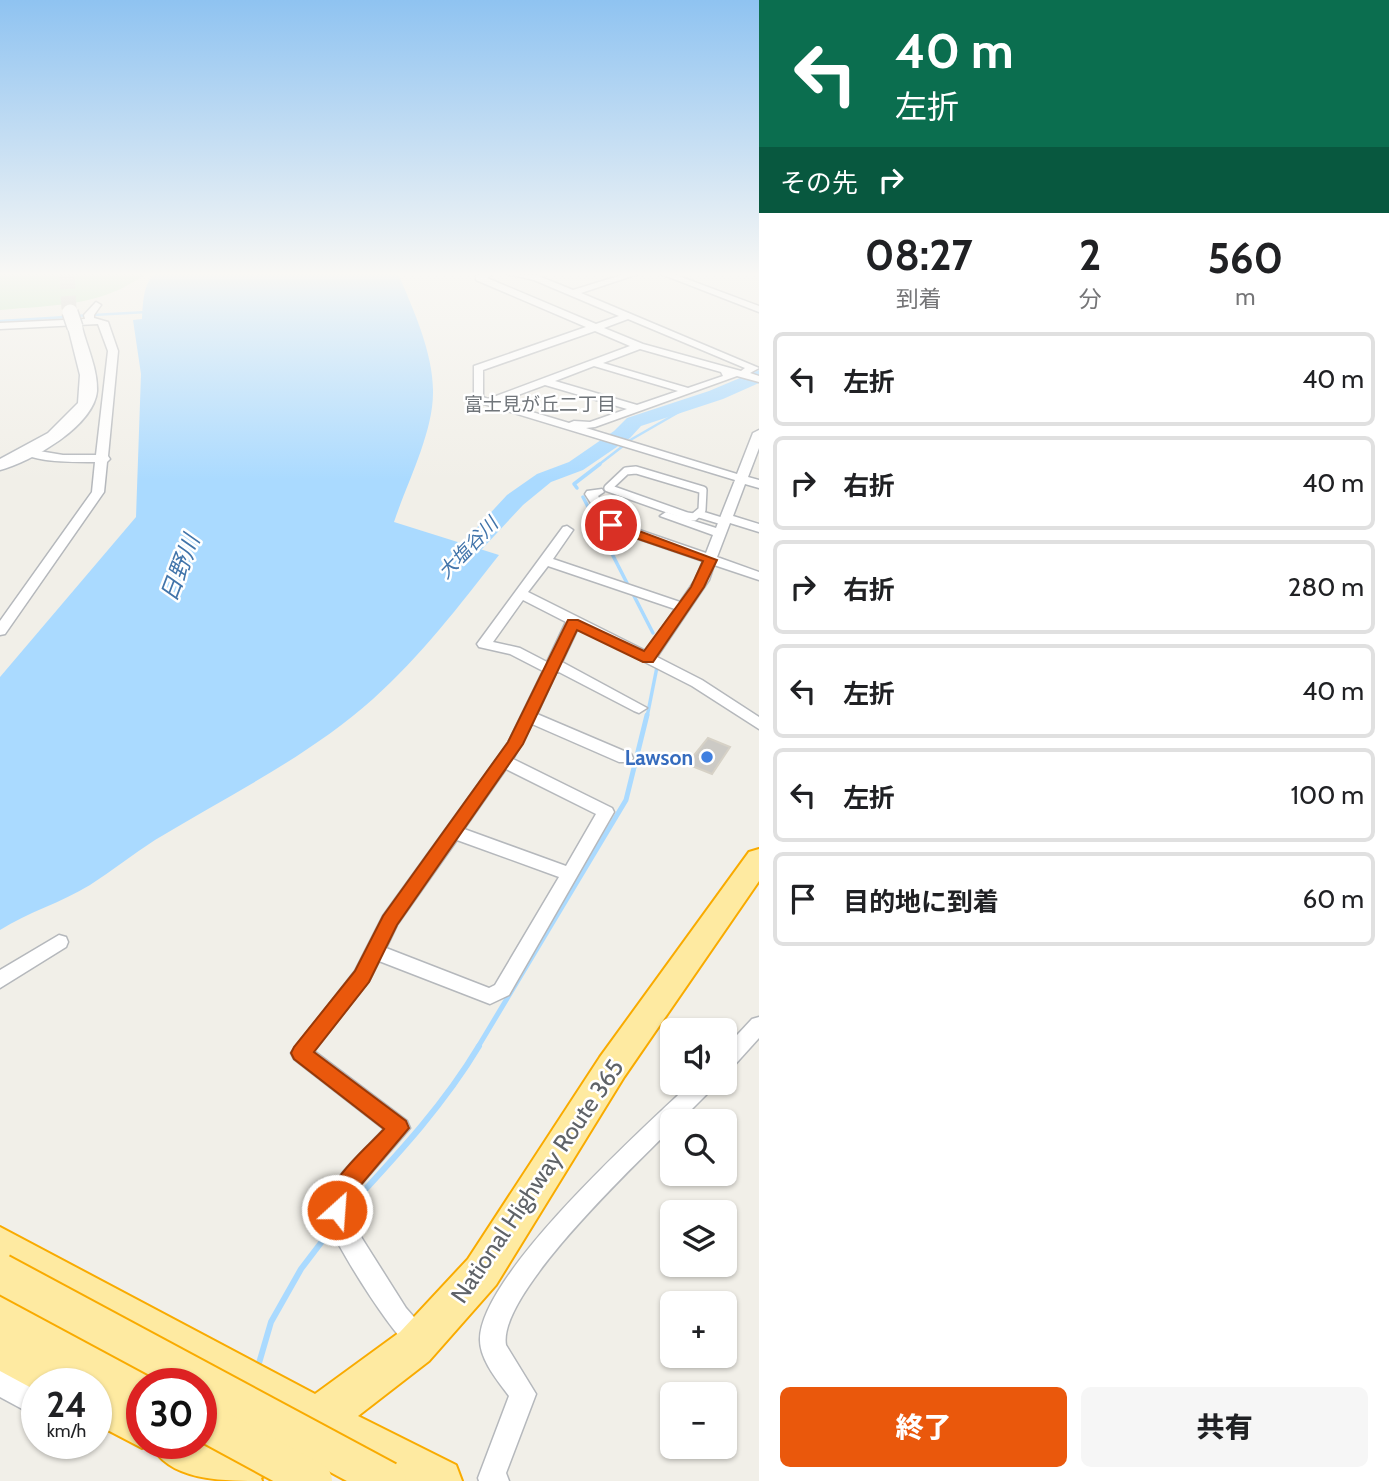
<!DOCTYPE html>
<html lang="ja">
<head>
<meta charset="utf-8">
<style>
  :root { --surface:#fff; --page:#f6f6f6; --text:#202124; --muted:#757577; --line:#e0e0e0; --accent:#ea580c }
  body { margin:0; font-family:Cabin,"Noto Sans JP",sans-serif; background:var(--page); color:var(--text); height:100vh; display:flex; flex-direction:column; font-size:26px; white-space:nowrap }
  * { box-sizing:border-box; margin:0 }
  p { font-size:23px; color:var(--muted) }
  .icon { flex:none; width:38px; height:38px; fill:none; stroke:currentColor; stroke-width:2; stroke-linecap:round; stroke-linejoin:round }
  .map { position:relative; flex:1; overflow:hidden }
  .sheet { display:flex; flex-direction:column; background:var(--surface); width:630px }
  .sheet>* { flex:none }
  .guide { background:#0b6e4f; color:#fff; overflow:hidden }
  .buttons { position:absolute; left:660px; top:1018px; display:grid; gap:14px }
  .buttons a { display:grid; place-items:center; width:77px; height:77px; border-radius:10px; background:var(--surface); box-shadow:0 2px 5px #0004; font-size:35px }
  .speed { position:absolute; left:21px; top:1368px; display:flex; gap:14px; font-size:35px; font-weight:700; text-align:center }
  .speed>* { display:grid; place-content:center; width:91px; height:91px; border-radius:50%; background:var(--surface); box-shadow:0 2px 5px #0004; line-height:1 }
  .speed small { font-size:18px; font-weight:400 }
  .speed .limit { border:10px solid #d22; background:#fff; color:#111 }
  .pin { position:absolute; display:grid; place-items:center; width:60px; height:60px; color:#fff; margin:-30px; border:4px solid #fff; border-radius:50%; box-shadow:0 2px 7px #0007 }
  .me { position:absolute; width:77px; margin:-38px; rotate:26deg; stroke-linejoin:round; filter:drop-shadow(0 0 5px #0008) }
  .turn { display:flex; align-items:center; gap:24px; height:147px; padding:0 21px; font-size:32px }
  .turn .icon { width:91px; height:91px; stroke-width:2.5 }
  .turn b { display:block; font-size:49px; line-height:60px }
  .then { display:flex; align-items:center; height:66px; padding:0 21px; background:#0003; gap:14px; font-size:26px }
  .eta { display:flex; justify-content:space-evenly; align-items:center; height:119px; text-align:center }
  .eta b { font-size:42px; font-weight:800; line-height:49px }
  .cta { display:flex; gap:14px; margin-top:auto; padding:14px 21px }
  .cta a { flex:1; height:80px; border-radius:10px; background:var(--accent); color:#fff; font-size:28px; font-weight:800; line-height:80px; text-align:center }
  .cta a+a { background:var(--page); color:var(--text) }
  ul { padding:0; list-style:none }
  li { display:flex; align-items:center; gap:21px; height:94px; margin:0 14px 10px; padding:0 7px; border:4px solid var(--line); border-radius:10px }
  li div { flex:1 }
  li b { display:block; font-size:26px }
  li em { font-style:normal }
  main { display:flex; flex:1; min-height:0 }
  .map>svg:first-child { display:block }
</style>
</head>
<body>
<main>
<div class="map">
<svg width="759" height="1481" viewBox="0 0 759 1481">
  <rect width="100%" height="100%" fill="#f1efe8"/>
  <path fill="#c5e8c5" d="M0 274H145C102 307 52 305 0 310Z"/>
  <path fill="#aadaff" d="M154 274H398C413 308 434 355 433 393 433 433 407 483 394 522L499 555C459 606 421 656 373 699 308 757 229 795 155 840 133 854 112 871 90 885 61 903 28 912 0 930V677L136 517 141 374 133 320 142 319C143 303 143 286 154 274Z"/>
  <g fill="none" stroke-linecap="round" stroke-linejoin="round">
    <g stroke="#aadaff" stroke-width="2.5">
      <polyline points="75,316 147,312"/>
      <polyline points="0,321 66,317"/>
      <polyline points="597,466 632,439 698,401"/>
    </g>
    <g stroke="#aadaff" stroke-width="3.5">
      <polyline points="577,488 574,484 600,464"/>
      <polyline points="583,497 629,587"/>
      <polyline points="632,592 653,633"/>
      <polyline points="647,717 657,667"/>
    </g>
    <polyline stroke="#aadaff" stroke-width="5" points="478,1047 626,800 647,715"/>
    <g stroke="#aadaff" stroke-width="6">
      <path d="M350 1206C397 1155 443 1106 479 1046"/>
      <polyline points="257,1370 271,1322 301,1269 333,1227"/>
    </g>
    <polygon fill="#aadaff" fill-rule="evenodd" points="759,370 759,383 723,399 641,426 630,438 583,470 551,482 523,505 454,579 438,579 434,574 507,495 537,474 569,462 614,431 627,418 709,391"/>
  </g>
  <polygon fill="#cccac5" stroke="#d6d1c6" stroke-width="2" points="708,738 730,747 712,774 687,764"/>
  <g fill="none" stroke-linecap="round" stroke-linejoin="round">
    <polyline stroke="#ccccc8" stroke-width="15" stroke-dasharray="15 7" stroke-linecap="butt" points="67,274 69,309"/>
    <defs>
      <g id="service">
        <polygon points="636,470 703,490 702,510 694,517 687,516 608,488 626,471"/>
        <polyline points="699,514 725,522"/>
      </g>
      <g id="minor">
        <path d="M481 274H492L487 278 596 324 619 316 534 280 508 274 536 275 573 290 625 274H638L581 293 759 368 750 373 759 376V382L737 376 595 427 586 428 737 474 753 433 759 430V448L748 477 759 480V488L745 484 733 516 759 524V532L730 523 717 557 759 572V580L714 565 709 580 657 657 702 680 759 717V729L692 686 578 628 562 662 647 708 639 713 634 711 557 671 537 714 631 754 633 758 631 762H619L532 724 513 759 612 808 614 812 509 995 490 1004 379 961 369 981 314 1051 407 1121 410 1128 351 1196 348 1207 351 1221 406 1308 428 1333 431 1342 428 1351 419 1354C398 1346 340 1251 330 1227 327 1218 325 1209 327 1200 333 1176 367 1148 384 1129L294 1059 291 1053 355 971 383 916 508 743 543 671 510 654 479 647 477 644 563 527 567 526 573 530 553 559 680 602 695 580 703 561 607 528 585 494 587 491 602 489 604 492 598 496 616 522 706 553 713 535 660 516 666 512 716 528 735 480 474 401V366L586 327 476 280V276ZM628 319 745 368 741 371 643 344 604 328ZM595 331 630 346 488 399 483 397V370ZM640 349 721 372 723 376 688 388 603 363ZM594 366 678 391 637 405 555 381ZM545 385 627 409 590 422 574 421 569 423 499 402ZM548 566 675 609 646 651 528 592ZM523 600 566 622 547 662 520 648 493 642ZM506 769 596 814 566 866 464 829ZM457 840 559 877 495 985 489 988 386 948 397 925Z"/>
        <polygon points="661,274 673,274 759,306 759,312"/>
        <path d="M96 302 101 305 94 315V318L108 322 118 351 108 456 110 459 107 462 104 492 5 634 0 635V621L92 492 95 462C76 462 37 463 21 452L27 449 63 455H96L108 351 98 324 0 329V323L85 319 84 315Z"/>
        <polygon points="59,935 66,937 68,942 66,947 0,988 0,970"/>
        <polygon points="759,1017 759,1038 731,1069 724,1071 724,1049 752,1019"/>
        <path d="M691 1083H715L712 1089 679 1122H672V1128C635 1165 497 1295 506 1345L536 1394 506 1473 509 1481H479L478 1478 509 1396C498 1381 480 1360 480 1340 479 1276 643 1128 691 1083Z"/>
        <polygon points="0,1370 37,1390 37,1417 0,1397"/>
      </g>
      <path id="secondary" d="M75 323 82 327C87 347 98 370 97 391 94 426 31 462 0 470V459L48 433 78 403 80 375 68 327Z"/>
      <g id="trunk">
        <path d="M759 849V881L624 1077 496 1285 429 1361 358 1416 456 1465 462 1481H394L318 1442 261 1478 262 1481C223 1481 168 1481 151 1444H201V1436L226 1449 276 1419 0 1266V1227L315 1394 400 1332 468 1259 600 1057 749 852Z"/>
        <polygon points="0,1291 157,1373 161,1384 142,1384 142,1444 151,1444 142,1448 96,1424 96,1384 37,1384 37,1391 0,1371"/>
      </g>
    </defs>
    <use href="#service" stroke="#b5b8bc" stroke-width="10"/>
    <use href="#minor" stroke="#b5b8bc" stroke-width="3"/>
    <use href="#secondary" stroke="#b6babf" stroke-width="3"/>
    <use href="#trunk" stroke="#f9ab00" stroke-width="4"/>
    <use href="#service" stroke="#fff" stroke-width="7"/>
    <use href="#minor" fill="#fff" fill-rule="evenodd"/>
    <use href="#secondary" fill="#fff" fill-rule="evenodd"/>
    <use href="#trunk" fill="#feeaa1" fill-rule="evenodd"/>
    <defs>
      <polyline id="secondary-bridge" points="70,312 75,327"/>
      <g id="trunk-bridge">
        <polyline points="0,1273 387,1481"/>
        <polyline points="201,1420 313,1481"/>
      </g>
    </defs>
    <use href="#secondary-bridge" stroke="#b6babf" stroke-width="18" stroke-linecap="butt"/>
    <use href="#trunk-bridge" stroke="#f9ab00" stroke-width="42" stroke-linecap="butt"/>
    <use href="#secondary-bridge" stroke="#fff" stroke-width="15"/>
    <use href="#trunk-bridge" stroke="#feeaa1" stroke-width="38"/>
  </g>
  <linearGradient id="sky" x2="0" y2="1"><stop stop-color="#8fc3f1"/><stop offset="0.57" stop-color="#f9f8f5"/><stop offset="1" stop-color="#f9f8f5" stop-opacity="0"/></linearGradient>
  <rect width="759" height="481" fill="url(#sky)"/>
  <path fill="#ea580c" stroke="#983908" stroke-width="2" d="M606 522H615L717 560 704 587 653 662H643L577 630 523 744 397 925 369 982 314 1052 406 1121 409 1128 348 1200 345 1218 337 1221 329 1218C316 1188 365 1150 384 1129L294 1059 291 1053 294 1047 355 971 383 916 508 742 568 620H578L644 651 691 587 703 561 606 528Z"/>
  <circle fill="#3f7fe0" stroke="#fff" stroke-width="2.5" cx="707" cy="757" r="7"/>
  <g text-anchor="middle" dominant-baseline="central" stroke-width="5" stroke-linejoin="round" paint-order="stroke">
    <g font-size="19" fill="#70757a" stroke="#fff">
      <text x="540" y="404">富士見が丘二丁目</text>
    </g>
    <g font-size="19" font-style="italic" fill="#4174aa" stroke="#fff">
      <text transform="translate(468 548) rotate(-46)">大塩谷川</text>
    </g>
    <g font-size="21" font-weight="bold" fill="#366cbe" stroke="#fff" text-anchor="end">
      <text x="693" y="757">Lawson</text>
    </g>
    <g font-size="23" font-style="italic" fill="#4174aa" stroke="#fff">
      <text transform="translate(180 568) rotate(-69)">日野川</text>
    </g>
    <g font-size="24" fill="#5f6368" stroke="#fff">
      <text transform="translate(537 1181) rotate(-56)">National Highway Route 365</text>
    </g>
  </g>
</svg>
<div class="buttons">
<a><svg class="icon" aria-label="sound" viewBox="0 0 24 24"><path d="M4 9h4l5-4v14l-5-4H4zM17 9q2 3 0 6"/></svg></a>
<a><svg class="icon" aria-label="search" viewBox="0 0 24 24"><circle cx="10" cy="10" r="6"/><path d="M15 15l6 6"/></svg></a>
<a><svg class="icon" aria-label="layers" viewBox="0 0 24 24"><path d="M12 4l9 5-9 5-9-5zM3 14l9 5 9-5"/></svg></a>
<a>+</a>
<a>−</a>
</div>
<div class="speed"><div>24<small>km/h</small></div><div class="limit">30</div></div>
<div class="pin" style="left:611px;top:525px;background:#d93025"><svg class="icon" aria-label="arrive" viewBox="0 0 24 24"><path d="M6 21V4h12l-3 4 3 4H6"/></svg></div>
<svg class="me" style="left:337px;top:1210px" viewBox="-20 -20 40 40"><circle r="17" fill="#ea580c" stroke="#fff" stroke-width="3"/><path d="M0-11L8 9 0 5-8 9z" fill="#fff"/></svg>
</div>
<section class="sheet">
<div class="guide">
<div class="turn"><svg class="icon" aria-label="left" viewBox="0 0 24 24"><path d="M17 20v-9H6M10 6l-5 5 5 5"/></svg><div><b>40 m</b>左折</div></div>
<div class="then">その先<svg class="icon" aria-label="right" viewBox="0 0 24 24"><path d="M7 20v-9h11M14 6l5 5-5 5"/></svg></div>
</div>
<div class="eta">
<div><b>08:27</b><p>到着</p></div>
<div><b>2</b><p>分</p></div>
<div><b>560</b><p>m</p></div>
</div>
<ul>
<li><svg class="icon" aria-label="left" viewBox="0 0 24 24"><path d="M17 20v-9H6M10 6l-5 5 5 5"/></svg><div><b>左折</b></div><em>40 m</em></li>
<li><svg class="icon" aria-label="right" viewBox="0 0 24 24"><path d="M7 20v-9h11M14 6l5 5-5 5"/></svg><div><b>右折</b></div><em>40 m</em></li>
<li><svg class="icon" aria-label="right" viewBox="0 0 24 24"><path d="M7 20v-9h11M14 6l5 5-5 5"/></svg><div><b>右折</b></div><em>280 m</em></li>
<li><svg class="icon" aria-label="left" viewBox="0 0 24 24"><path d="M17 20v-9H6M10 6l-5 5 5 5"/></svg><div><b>左折</b></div><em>40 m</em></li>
<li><svg class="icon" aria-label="left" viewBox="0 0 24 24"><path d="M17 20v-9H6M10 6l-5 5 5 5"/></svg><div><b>左折</b></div><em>100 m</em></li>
<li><svg class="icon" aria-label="arrive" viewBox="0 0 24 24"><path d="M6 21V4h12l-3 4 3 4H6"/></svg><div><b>目的地に到着</b></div><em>60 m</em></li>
</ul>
<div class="cta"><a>終了</a><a>共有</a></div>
</section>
</main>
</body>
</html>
